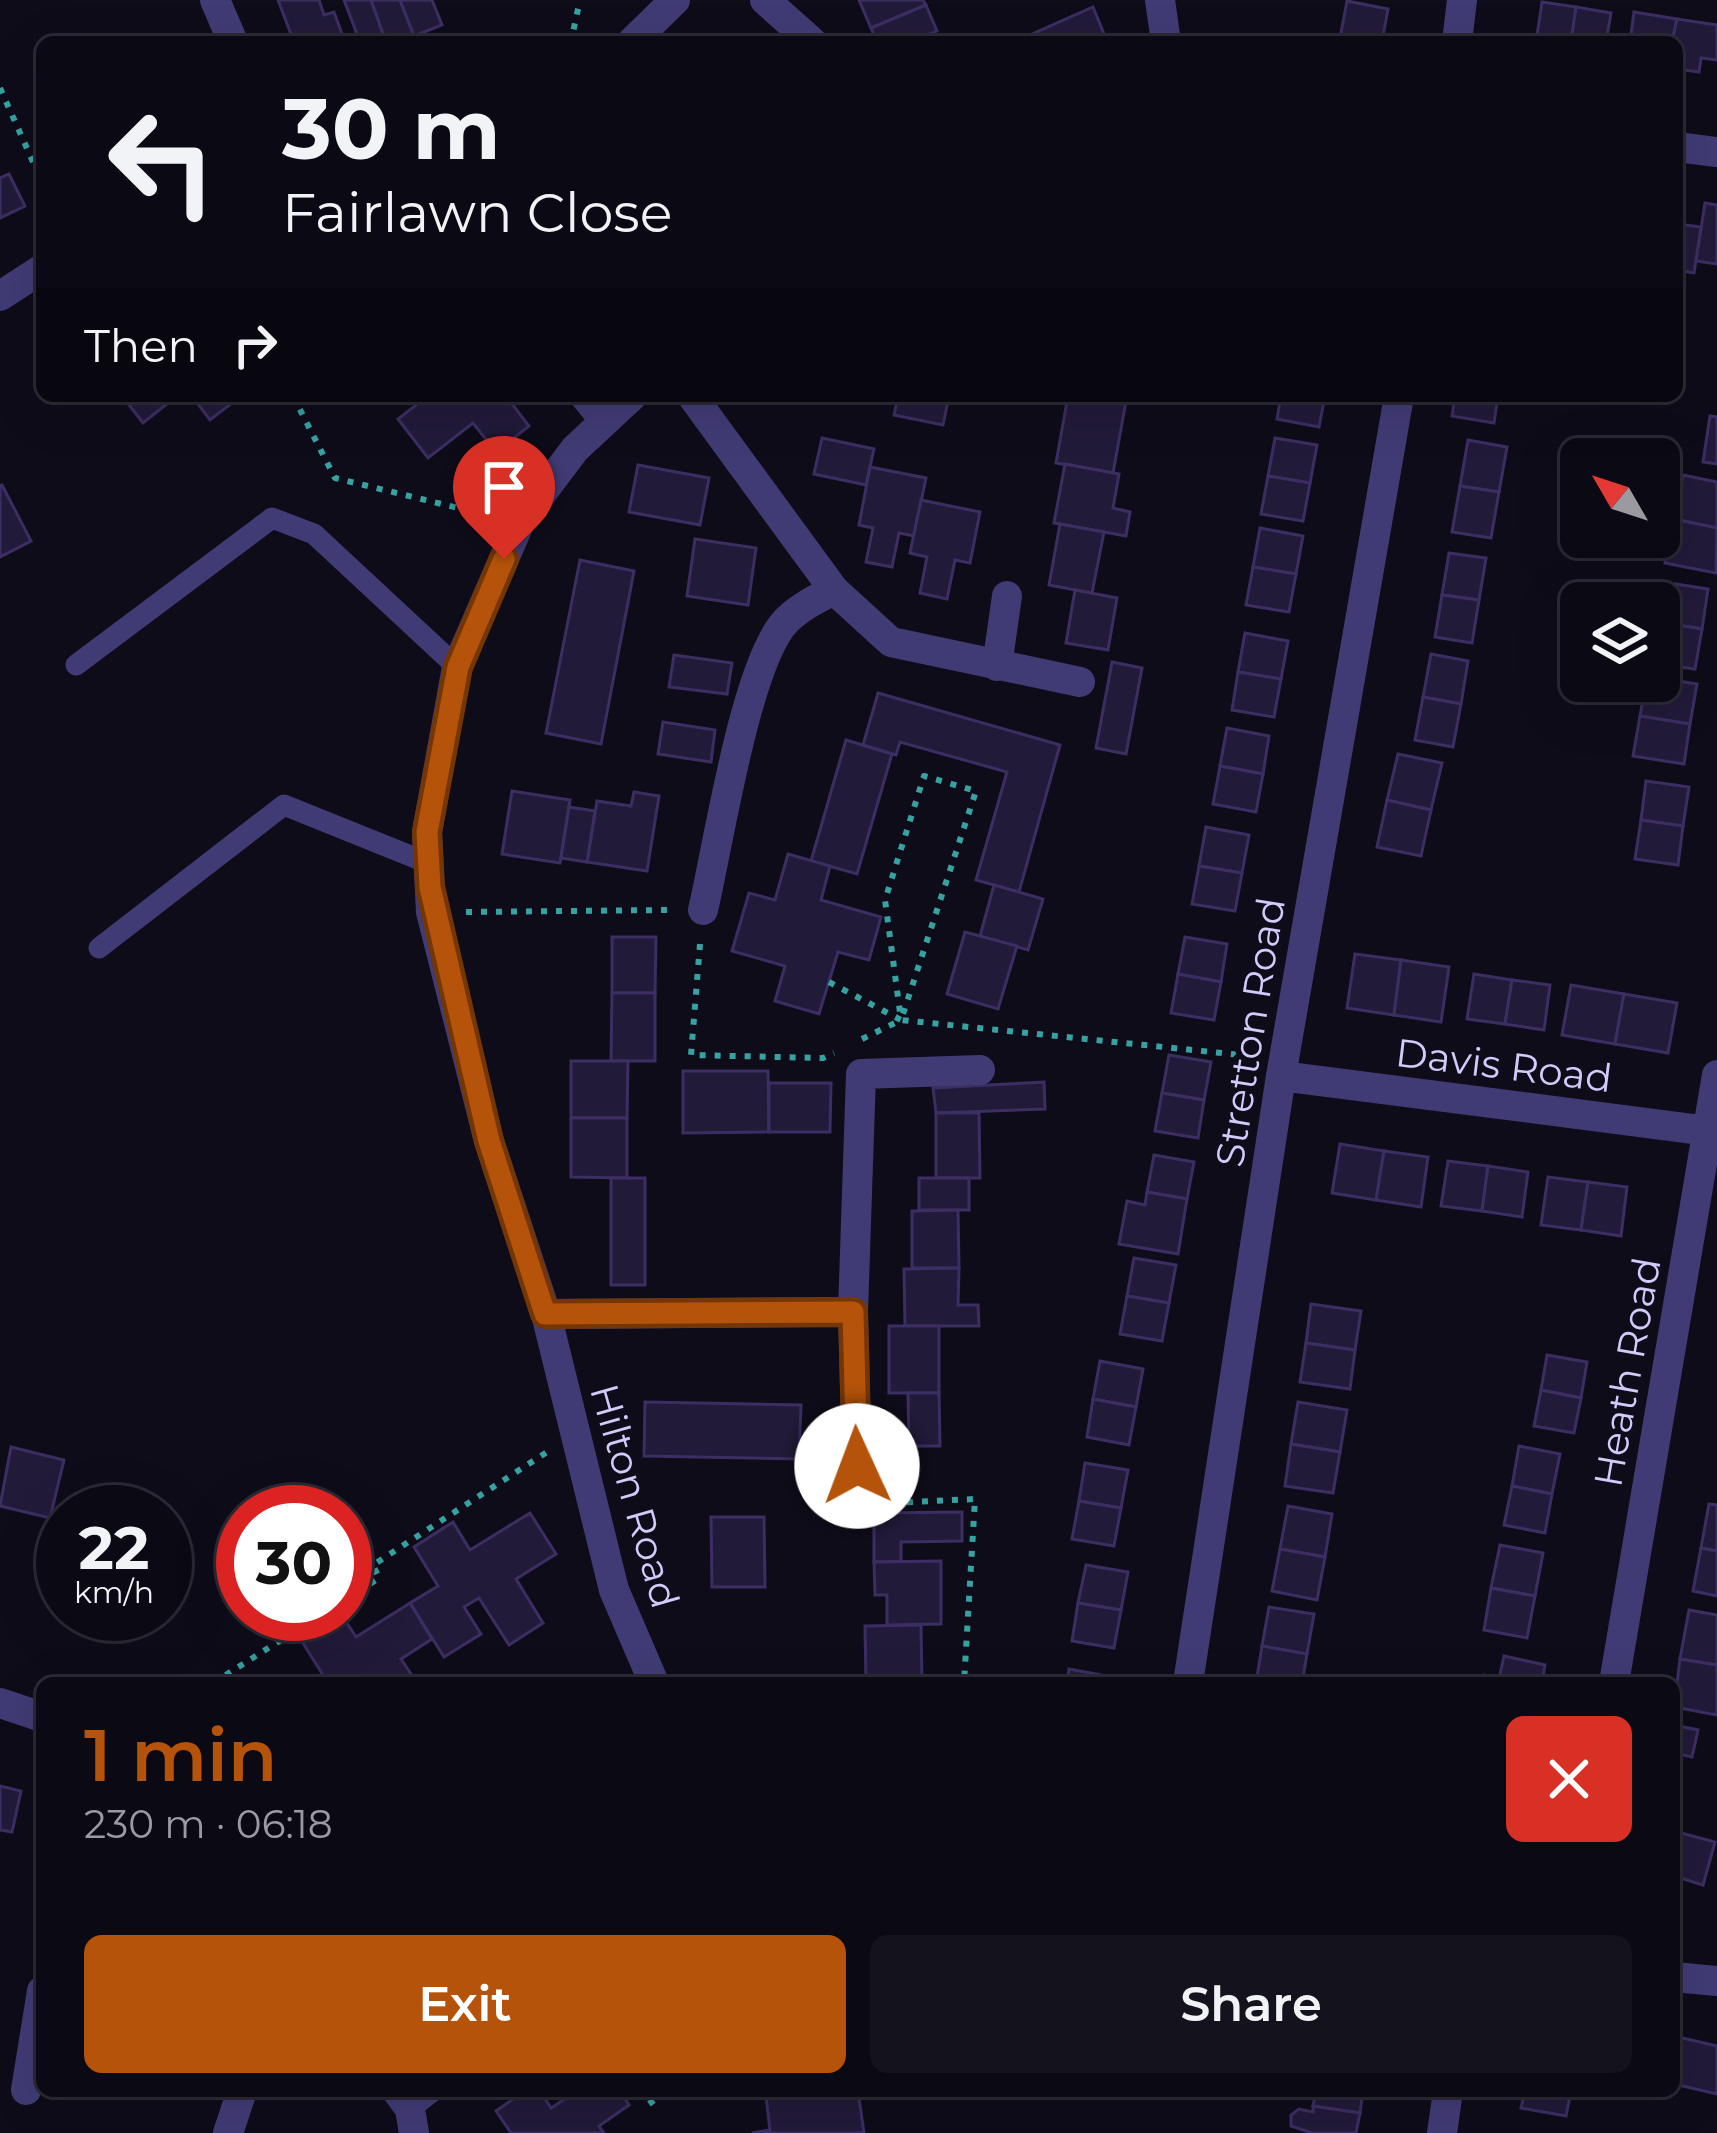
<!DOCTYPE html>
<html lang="en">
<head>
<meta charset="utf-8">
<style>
  :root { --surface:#0b0914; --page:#14121d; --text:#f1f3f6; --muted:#9a9aa0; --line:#2b2a34; --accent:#b45309 }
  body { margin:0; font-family:Montserrat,sans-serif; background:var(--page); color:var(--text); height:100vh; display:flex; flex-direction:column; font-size:45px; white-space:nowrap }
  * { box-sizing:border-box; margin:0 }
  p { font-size:39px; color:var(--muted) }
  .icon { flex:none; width:66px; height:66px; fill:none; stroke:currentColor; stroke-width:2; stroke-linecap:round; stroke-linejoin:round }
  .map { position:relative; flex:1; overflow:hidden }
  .drawer { position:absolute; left:36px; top:1677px; width:1644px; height:420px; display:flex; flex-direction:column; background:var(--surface); border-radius:18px; box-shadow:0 12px 48px #0002,0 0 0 3px var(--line) }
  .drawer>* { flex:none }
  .hud { position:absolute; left:36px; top:36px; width:1647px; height:366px; border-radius:18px; box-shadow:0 12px 48px #0002,0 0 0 3px var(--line); background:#0b0914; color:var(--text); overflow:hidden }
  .needle { width:78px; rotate:309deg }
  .fabs { position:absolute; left:1560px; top:438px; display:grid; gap:24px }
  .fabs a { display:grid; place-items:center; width:120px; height:120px; border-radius:18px; background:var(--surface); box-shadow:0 12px 48px #0002,0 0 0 3px var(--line); font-size:60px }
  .speed { position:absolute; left:36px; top:1485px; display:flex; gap:24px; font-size:60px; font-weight:700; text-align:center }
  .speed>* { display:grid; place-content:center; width:156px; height:156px; border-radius:50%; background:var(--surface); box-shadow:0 12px 48px #0002,0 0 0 3px var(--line); line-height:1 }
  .speed small { font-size:30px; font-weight:400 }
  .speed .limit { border:18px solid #d22; background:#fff; color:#111 }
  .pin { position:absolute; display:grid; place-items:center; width:102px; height:102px; color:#fff; margin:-123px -51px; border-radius:50% 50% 50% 0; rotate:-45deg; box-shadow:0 0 12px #0007 }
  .pin .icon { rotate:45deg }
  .me { position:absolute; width:132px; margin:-66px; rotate:358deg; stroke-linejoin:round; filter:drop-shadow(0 0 9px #0008) }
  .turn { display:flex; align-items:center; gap:42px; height:252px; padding:0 48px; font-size:54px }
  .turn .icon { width:156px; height:156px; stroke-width:2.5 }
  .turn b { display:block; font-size:84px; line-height:102px }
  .then { display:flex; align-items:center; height:114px; padding:0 48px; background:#0003; gap:24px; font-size:45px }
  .round { display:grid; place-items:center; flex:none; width:126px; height:126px; border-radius:18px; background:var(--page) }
  .summary { display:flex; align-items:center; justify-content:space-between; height:204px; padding:0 48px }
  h1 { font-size:72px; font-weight:600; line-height:90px; color:var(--accent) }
  .cta { display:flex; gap:24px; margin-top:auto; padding:24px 48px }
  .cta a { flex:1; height:138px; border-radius:18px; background:var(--accent); color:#fff; font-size:48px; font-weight:600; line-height:138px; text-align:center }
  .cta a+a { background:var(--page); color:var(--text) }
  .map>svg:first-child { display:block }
</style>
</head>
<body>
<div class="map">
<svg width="1717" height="2133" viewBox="0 0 1717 2133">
  <rect width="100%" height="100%" fill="#0f0c1a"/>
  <g fill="#221a39" stroke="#3c2e63" stroke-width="3">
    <polygon points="278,0 319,0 324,15 334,12 345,42 294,42"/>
    <polygon points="344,0 371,0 386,42 360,42"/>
    <polygon points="371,0 400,0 414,36 386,42"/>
    <polygon points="400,0 432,0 442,25 414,36"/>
    <polygon points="859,0 923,0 926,5 871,28"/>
    <polygon points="1347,1 1388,9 1382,42 1340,38"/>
    <polygon points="1542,2 1576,7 1571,42 1536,42"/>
    <polygon points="926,5 937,31 911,42 877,42 871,28"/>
    <polygon points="1093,7 1104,34 1085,42 1014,42"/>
    <polygon points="1576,7 1611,13 1606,42 1571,42"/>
    <polygon points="1634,12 1677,19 1672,42 1630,42"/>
    <polygon points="1677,19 1717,25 1717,60 1701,58 1699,72 1677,69 1677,42 1672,42"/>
    <polygon points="9,174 25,206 0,218 0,178"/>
    <polygon points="1705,203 1717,205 1717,264 1696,261"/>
    <polygon points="1677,224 1701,227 1694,273 1677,270"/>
    <polygon points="122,396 177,396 143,423"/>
    <polygon points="192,396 241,396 210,420"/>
    <polygon points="416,396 506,396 529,426 496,452 473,423 428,458 398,419 420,402"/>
    <polygon points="898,396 949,396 943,425 894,415"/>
    <polygon points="1068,396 1127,396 1113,473 1056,463"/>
    <polygon points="1281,396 1325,396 1319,427 1277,419"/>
    <polygon points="1455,396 1498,396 1494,423 1452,416"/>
    <polygon points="1710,416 1717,417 1717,464 1703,462"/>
    <polygon points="822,438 874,449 866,485 814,474"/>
    <polygon points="1275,438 1317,445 1310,483 1268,476"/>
    <polygon points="1468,440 1507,447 1499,492 1460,486"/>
    <polygon points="1065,464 1119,474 1113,508 1130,512 1126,536 1054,523"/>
    <polygon points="638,465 709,478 700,525 629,512"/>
    <polygon points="870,467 926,478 914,536 899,533 892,567 866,562 873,528 859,525"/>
    <polygon points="1683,475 1717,482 1717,528 1674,519"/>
    <polygon points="1268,476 1310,483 1303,521 1261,514"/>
    <polygon points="2,485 31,541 0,557 0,486"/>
    <polygon points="1460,486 1499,492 1491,538 1452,532"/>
    <polygon points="921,500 980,512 970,563 955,560 947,599 920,593 927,557 910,553"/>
    <polygon points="1674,519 1717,528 1716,573 1665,563"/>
    <polygon points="1060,524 1104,532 1092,593 1049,585"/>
    <polygon points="1260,528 1303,536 1296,574 1253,567"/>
    <polygon points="695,539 756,548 748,605 687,596"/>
    <polygon points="1449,553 1486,558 1479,600 1442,595"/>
    <polygon points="580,560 634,571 601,744 546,733"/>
    <polygon points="1253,567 1296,574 1289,612 1246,605"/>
    <polygon points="1663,582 1708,589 1702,629 1659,622"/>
    <polygon points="1075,590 1117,598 1108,650 1066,643"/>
    <polygon points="1442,595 1479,600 1472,643 1435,637"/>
    <polygon points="1659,622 1702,629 1695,669 1659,664"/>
    <polygon points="1245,633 1288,641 1281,679 1238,672"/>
    <polygon points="1431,654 1468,661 1461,704 1423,697"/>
    <polygon points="674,655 732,663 727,694 669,687"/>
    <polygon points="1112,662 1142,668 1126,754 1096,748"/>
    <polygon points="1238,672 1281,679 1274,717 1232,710"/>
    <polygon points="1659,678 1697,684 1690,724 1640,716 1646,681"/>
    <polygon points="878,693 1060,745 1019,892 976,880 1007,772 900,742 896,755 863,745"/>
    <polygon points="1423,697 1461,704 1453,747 1415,740"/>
    <polygon points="1640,716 1690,724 1684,764 1633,756"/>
    <polygon points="663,722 715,730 711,762 658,754"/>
    <polygon points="1227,728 1269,736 1263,774 1220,766"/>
    <polygon points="846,740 892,754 857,874 811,861"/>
    <polygon points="1398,754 1442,763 1431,810 1387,800"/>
    <polygon points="1220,766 1263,774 1256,812 1213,804"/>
    <polygon points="1646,781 1689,787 1683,826 1641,820"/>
    <polygon points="512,791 570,800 560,863 502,854"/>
    <polygon points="634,792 659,796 647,871 587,862 597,801 631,806"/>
    <polygon points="1387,800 1431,810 1421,856 1377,847"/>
    <polygon points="569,807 595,811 587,862 561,858"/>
    <polygon points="1641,820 1683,826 1678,865 1635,859"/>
    <polygon points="1206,827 1249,835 1242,873 1199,866"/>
    <polygon points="788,854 830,866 821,900 881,917 869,960 838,952 819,1014 775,1001 785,966 732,951 749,893 775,900"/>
    <polygon points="1199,866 1242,873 1235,911 1192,904"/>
    <polygon points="994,885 1043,899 1028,950 980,936"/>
    <polygon points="965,932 1017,946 998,1009 947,994"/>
    <polygon points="612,937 656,937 655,993 612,993"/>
    <polygon points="1185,937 1227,944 1221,982 1178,974"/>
    <polygon points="1355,954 1401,960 1394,1015 1347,1008"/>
    <polygon points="1401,960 1449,967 1441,1022 1394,1015"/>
    <polygon points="1178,974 1221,982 1214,1020 1171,1013"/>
    <polygon points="1474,974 1512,980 1505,1024 1467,1019"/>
    <polygon points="1512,980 1550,985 1544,1030 1505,1024"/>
    <polygon points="1571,985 1624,994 1615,1044 1562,1035"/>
    <polygon points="612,993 655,993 655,1061 611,1061"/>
    <polygon points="1624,994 1677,1003 1668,1053 1615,1044"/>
    <polygon points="1169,1055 1211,1062 1204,1100 1162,1093"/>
    <polygon points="571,1061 628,1061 627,1118 571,1118"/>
    <polygon points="683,1071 768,1071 769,1132 683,1133"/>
    <polygon points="1044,1082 1045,1109 936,1113 933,1088"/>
    <polygon points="769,1083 831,1083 830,1132 769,1132"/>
    <polygon points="1162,1093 1204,1100 1198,1138 1155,1131"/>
    <polygon points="936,1113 979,1113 980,1178 936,1178"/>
    <polygon points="571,1118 627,1118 627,1178 571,1177"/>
    <polygon points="1340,1144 1384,1151 1376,1200 1332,1193"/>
    <polygon points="1384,1151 1428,1157 1421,1207 1376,1200"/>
    <polygon points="1154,1155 1194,1162 1187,1199 1147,1192"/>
    <polygon points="1448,1161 1488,1166 1482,1211 1441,1206"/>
    <polygon points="1488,1166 1528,1172 1522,1217 1482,1211"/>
    <polygon points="1548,1177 1588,1182 1581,1230 1541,1225"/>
    <rect x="611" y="1178" width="34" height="107"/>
    <rect x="919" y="1178" width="50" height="32"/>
    <polygon points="1588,1182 1627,1187 1621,1236 1581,1230"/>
    <polygon points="1147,1192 1187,1199 1178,1254 1119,1244 1127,1201 1145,1205"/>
    <polygon points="958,1210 959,1268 912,1268 912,1211"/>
    <polygon points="1134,1258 1176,1265 1169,1303 1127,1296"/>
    <polygon points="959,1268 958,1305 978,1305 979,1326 905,1326 904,1269"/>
    <polygon points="1127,1296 1169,1303 1162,1341 1120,1334"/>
    <polygon points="1311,1304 1361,1311 1355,1350 1306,1343"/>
    <rect x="889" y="1326" width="50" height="67"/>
    <polygon points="1306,1343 1355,1350 1350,1389 1300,1382"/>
    <polygon points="1547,1355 1587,1362 1581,1398 1541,1390"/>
    <polygon points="1100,1361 1143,1369 1136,1407 1093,1399"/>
    <polygon points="1541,1390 1581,1398 1574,1433 1534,1426"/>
    <polygon points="908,1393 939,1393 940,1446 909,1446"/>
    <polygon points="1093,1399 1136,1407 1129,1445 1087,1437"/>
    <polygon points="645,1402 801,1405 799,1459 644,1456"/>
    <polygon points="1298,1402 1347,1410 1340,1452 1291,1444"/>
    <polygon points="1291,1444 1340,1452 1333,1493 1285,1486"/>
    <polygon points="1519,1446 1560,1454 1552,1494 1512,1486"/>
    <polygon points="11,1447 64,1460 50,1518 0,1506"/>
    <polygon points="1085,1463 1128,1470 1121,1508 1079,1501"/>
    <polygon points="1512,1486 1552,1494 1545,1533 1504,1525"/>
    <polygon points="1079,1501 1121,1508 1114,1546 1072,1539"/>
    <polygon points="1709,1504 1717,1505 1717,1551 1701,1548"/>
    <polygon points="1288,1506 1332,1514 1325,1557 1280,1549"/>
    <polygon points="962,1512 962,1541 901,1542 901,1562 874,1562 874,1513"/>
    <polygon points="530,1513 556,1554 516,1579 543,1623 509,1645 479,1598 464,1607 481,1634 444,1657 410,1603 438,1586 414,1547 453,1522 470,1550"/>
    <polygon points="711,1517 764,1517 765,1587 712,1587"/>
    <polygon points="1500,1545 1543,1553 1535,1596 1491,1588"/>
    <polygon points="1701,1548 1717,1551 1717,1596 1693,1591"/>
    <polygon points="1280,1549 1325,1557 1317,1600 1272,1591"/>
    <polygon points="941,1561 941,1624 887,1625 887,1595 875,1595 874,1562"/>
    <polygon points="1086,1565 1128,1572 1121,1610 1078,1603"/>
    <polygon points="1491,1588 1535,1596 1527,1638 1484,1630"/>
    <polygon points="410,1603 432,1639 401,1659 417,1683 328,1683 301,1640 341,1614 356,1637"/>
    <polygon points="1078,1603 1121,1610 1114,1648 1072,1641"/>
    <polygon points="1269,1607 1314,1614 1307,1654 1262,1646"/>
    <polygon points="1689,1610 1717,1615 1717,1665 1680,1659"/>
    <polygon points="921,1625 922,1683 866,1683 865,1626"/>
    <polygon points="1262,1646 1307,1654 1302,1683 1256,1683"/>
    <polygon points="1504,1656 1545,1665 1542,1683 1477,1683 1484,1675 1499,1679"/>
    <polygon points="1680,1659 1717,1665 1717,1715 1674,1707"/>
    <polygon points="1069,1669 1112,1677 1111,1683 1067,1683"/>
    <polygon points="1674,1725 1698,1730 1692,1757 1674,1753"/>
    <polygon points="0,1786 21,1791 12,1832 0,1830"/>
    <polygon points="1674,1831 1715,1842 1703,1885 1674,1876"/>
    <polygon points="1674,2036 1717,2046 1717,2094 1674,2084"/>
    <polygon points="525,2091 540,2091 551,2108 577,2091 620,2091 629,2105 599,2126 604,2133 511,2133 496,2111"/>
    <polygon points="807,2091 858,2091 864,2133 752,2133 770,2130 766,2097"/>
    <polygon points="1316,2091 1363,2091 1360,2113 1313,2106"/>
    <polygon points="1525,2091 1571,2091 1566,2116 1521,2108"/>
    <polygon points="1313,2106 1360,2113 1356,2133 1312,2133 1291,2126 1291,2115 1299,2109 1313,2112"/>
  </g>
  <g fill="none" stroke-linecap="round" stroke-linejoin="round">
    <g stroke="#36a2a2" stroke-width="6" stroke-dasharray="6 9" stroke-linecap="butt">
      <polyline points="580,42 573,32 580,0"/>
      <polyline points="0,88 42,182"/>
      <polyline points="293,396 335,478 487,515"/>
      <polyline points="466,912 669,910"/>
      <polyline points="700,944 691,1055 823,1058 834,1053"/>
      <polyline points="829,982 901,1020 885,900 924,776 976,791 901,1020"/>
      <polyline points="862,1039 901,1020 1251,1056"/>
      <polyline points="892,1503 975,1499 964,1683"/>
      <polyline points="345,1600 379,1578 373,1565 547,1452"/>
      <polyline points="213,1683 322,1614"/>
      <polyline points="649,2104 666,2091"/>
    </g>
    <g stroke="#413b75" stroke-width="21">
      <polyline points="579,396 602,424"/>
      <polyline points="76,665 272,518 314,534 457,667"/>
      <polyline points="99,948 284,805 428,863"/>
      <polyline points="410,2109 433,2091"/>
    </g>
    <g stroke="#413b75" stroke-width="30">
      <polyline points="215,0 233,42"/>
      <polyline points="765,0 812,42"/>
      <polyline points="1160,0 1166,42"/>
      <polyline points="632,42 675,0"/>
      <polyline points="1457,42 1462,0"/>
      <polyline points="1677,147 1717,152"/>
      <polyline points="0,296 42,269"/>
      <polyline points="632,396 575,449 520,522 457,667 427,832 431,912 489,1141 546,1314 614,1590 654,1683"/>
      <polyline points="692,396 834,590"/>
      <polyline points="997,666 1007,596"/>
      <path d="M703 910C718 847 746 660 787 620 800 607 818 598 834 590L891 642 1080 682"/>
      <polyline points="1281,1076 1717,1132"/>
      <polyline points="546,1314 853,1312"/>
      <polyline points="858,1505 853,1312 861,1074 980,1070"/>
      <polyline points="1188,1683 1281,1076 1399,396"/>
      <polyline points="1614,1683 1717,1075"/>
      <polyline points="0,1703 42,1717"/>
      <polyline points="1674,1977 1717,1981"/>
      <polyline points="26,2090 42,1991"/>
      <polyline points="397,2091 410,2109 414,2133"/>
      <polyline points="228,2133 242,2091"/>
      <polyline points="1442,2133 1448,2091"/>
    </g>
  </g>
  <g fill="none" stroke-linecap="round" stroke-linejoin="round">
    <defs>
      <polyline id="route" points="504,559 458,667 427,832 430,887 489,1141 545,1314 853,1312 857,1466"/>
    </defs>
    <use href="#route" stroke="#753606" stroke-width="30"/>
    <use href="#route" stroke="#b45309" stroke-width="21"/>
  </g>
  <g text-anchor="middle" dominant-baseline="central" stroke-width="12" stroke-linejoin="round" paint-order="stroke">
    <g font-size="39" fill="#d2cafa" stroke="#0f0c1a">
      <text transform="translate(1250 1032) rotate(-81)">Stretton Road</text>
      <text transform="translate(1504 1065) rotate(7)">Davis Road</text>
      <text transform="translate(1627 1372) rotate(-80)">Heath Road</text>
      <text transform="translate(635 1496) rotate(74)">Hilton Road</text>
    </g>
  </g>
</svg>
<div class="fabs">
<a><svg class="needle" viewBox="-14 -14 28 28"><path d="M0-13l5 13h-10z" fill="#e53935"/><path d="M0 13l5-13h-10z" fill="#9a9aa0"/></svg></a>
<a><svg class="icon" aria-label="layers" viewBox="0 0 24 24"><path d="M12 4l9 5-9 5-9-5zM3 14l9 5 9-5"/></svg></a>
</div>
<div class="speed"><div>22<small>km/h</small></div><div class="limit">30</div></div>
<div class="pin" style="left:504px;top:559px;background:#d93025"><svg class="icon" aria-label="arrive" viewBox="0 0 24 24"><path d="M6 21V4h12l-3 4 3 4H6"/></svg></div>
<svg class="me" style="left:857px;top:1466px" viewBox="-20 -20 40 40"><circle r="19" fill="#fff"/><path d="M0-13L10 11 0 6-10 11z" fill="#b45309"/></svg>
<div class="hud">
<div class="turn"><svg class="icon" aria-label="left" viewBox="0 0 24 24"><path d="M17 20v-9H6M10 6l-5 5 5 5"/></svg><div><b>30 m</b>Fairlawn Close</div></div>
<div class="then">Then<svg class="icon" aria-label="right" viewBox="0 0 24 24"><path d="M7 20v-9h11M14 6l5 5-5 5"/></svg></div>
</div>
<section class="drawer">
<div class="summary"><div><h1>1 min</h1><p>230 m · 06:18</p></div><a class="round" style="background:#d93025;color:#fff"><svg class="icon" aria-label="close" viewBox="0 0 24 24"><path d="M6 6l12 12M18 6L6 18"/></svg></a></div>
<div class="cta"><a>Exit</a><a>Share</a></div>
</section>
</div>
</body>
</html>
